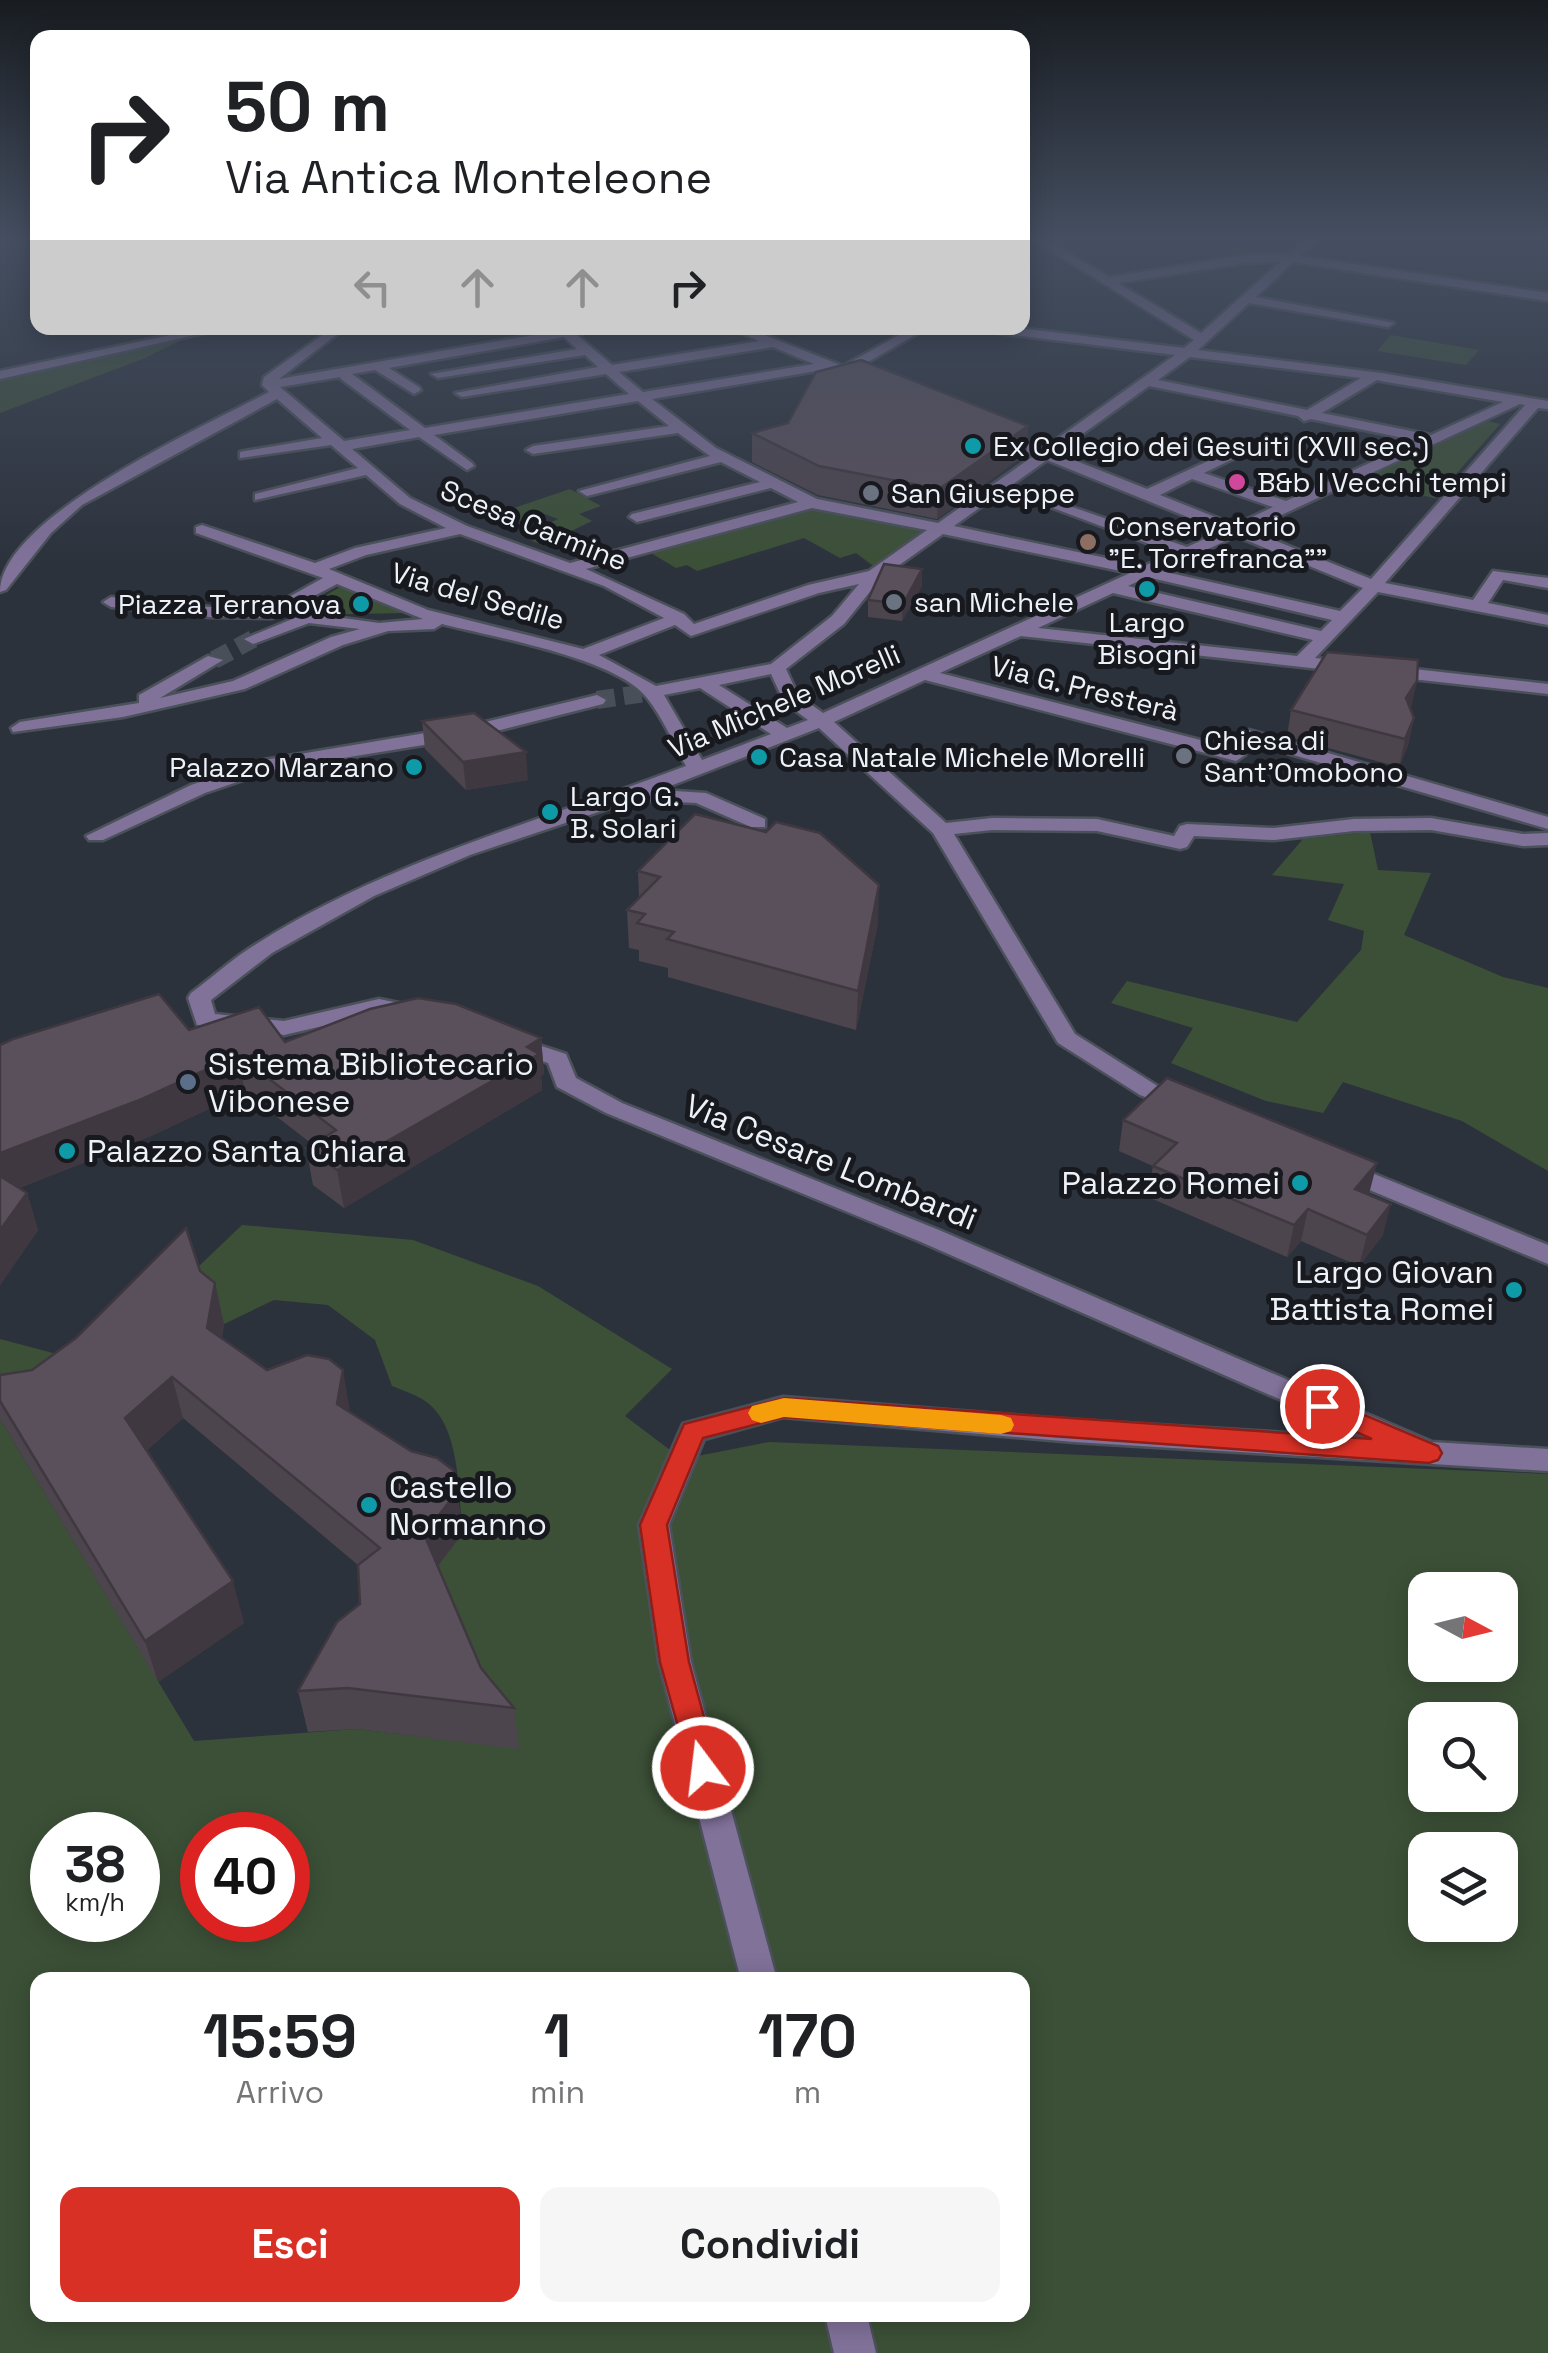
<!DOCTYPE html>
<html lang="it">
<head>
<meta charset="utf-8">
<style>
  :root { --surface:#fff; --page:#f6f6f6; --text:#202124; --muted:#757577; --accent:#d93025 }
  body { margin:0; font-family:"Space Grotesk",sans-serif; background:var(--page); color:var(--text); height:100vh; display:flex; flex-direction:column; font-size:38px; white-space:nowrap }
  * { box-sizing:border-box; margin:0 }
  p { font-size:32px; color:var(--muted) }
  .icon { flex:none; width:55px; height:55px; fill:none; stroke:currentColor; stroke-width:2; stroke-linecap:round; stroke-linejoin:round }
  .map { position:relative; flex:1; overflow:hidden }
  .details { position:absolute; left:30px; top:1972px; width:1000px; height:350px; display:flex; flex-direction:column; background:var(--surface); border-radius:20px; box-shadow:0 5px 25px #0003 }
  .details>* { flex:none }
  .banner { position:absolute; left:30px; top:30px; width:1000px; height:305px; border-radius:20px; box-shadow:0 5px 25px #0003; background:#fff; color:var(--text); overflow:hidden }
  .needle { width:65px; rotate:97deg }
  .controls { position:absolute; left:1408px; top:1572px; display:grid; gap:20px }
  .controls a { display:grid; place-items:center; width:110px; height:110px; border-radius:20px; background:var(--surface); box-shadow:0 5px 25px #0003; font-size:50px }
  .speed { position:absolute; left:30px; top:1812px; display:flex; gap:20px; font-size:50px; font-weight:700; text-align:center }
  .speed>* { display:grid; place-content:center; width:130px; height:130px; border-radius:50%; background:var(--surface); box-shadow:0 5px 25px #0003; line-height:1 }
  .speed small { font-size:25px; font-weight:400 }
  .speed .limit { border:15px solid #d22; background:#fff; color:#111 }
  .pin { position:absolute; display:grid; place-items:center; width:85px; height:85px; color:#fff; margin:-42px; border:5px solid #fff; border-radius:50%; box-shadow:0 2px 10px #0007 }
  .me { position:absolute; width:110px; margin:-55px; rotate:345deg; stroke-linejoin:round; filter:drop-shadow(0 0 8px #0008) }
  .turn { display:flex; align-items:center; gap:35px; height:210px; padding:0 30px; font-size:45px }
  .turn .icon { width:130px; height:130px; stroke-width:2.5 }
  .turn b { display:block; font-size:70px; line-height:85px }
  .lanes { display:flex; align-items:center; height:95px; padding:0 30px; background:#0003; justify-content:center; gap:50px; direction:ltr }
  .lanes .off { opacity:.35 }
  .eta { display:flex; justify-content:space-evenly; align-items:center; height:170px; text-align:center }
  .eta b { font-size:60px; font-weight:700; line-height:70px }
  .action { display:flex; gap:20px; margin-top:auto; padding:20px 30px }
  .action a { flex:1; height:115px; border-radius:20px; background:var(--accent); color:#fff; font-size:40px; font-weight:700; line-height:115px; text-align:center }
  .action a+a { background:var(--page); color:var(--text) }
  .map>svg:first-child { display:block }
</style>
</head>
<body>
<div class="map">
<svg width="1548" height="2353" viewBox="0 0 1548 2353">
  <rect width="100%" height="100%" fill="#2c323c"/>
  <g fill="#3c5037" fill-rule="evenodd">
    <polygon points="198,332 145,358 0,413 0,375"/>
    <polygon points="1391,335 1479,350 1466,365 1377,351"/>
    <polygon points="1488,421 1500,424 1435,498 1355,482"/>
    <polygon points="570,489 601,506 579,514 592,521 542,545 521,536 558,519 539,512 513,524 497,520 496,514"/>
    <polygon points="818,508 928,529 876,568 856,553 840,558 804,538 697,571 687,565 676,568 651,553"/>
    <polygon points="340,587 405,613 301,615 306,607"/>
    <polygon points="1370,832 1378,870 1431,873 1404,935 1503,977 1548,988 1548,1171 1462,1121 1343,1082 1323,1113 1266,1101 1171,1063 1193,1028 1111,1003 1127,981 1297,1022 1361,950 1364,931 1328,920 1344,884 1272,875 1303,839"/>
    <path d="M242 1225 413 1240 538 1286 672 1369 625 1416 682 1459 769 1442 1548 1474V2353H0V1339L68 1357 0 1419 194 1741 357 1729 519 1748 426 1565 463 1533C458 1495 461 1429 428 1403 418 1395 404 1391 392 1386L375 1340 328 1305 274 1300 224 1324 210 1311 196 1269ZM1425 1590H1500V1665H1425ZM1425 1720H1500V1795H1425ZM52 1835H138V1920H52ZM202 1835H288V1920H202ZM1425 1850H1500V1925H1425ZM38 1980H1022V2315H38Z"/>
  </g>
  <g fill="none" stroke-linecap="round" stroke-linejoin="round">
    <g stroke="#494f58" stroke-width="18" stroke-dasharray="18 9" stroke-linecap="butt">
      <polyline points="214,660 253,639"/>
      <polyline points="597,700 653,692"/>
    </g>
    <defs>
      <g id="minor">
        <path d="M1034 240H1048L1109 277 1246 255H1288L1304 240H1317L1300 256 1548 293V301L1293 262 1256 297 1394 323 1388 327 1249 303 1198 350 1381 373 1548 401V409L1538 408 1385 583 1473 600 1493 571 1548 578V588L1503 580 1488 603 1548 615V625L1378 592 1315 658 1548 684V694L1021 636 940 673 1243 751 1245 755 1236 761 925 680 834 722 946 823 992 818 1097 819 1174 836 1180 826 1187 824 1274 828 1354 819 1431 818 1523 834 1548 833V845L1523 846 1431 830 1354 831 1274 840 1194 836 1187 847 1180 849 1097 831 992 830 954 834 1075 1034 1156 1085 1191 1099 1195 1104 1183 1111 1140 1095 1058 1043 933 833 819 728 660 790 706 793 765 819V827H751L696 803 634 800 470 855 374 896 272 953 211 1000 215 1014 284 1021 379 999 419 1007 422 1012 419 1017 379 1013 284 1035 197 1025 188 998 191 993C213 977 234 957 258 943 390 860 542 821 686 766 674 744 663 718 647 698 616 658 493 637 442 624L434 629 388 631 343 645 245 689 123 717 13 732 11 728 20 722 139 703V695L208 656 223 660 160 698 233 681 331 637 360 629 309 623 253 644 244 639 307 613 379 623 423 619 337 584 272 618 210 617 111 607 103 602 111 597 210 607 269 608 323 578 196 533V527L202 525 315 563 355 548 446 528 400 504 366 475 255 500V494L358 468 331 445 240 458V452L245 451 322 438 277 399 82 505 51 533 6 590 0 592C0 517 207 425 269 392L262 385 264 377 332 328H345L279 379 557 331 555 328H600L577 335 612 365 759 341 731 328H747L843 366 912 328H927L854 370 871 377V383L828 369 652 399 716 448 817 499 938 523 1035 455 991 437V431H1001L1044 448 1175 355 991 332 985 328H1018L1184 348 1194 340ZM1280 262 1201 333 1118 283 1246 263ZM564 337 577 349 431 374 438 378 585 355 598 367 455 393 462 397 606 374 629 394 425 428 352 374 375 370 414 394 421 390 419 387 389 368ZM773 347 814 364 643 392 619 372ZM1190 357 1361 378 1307 410 1158 380ZM340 377 341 379 410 430 344 441 280 387ZM1377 380 1381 381 1503 402 1431 435 1322 413ZM1149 386 1298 416 1304 421 1311 419 1418 441 1286 501 1204 473 1237 457V451L1232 450 1147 489 1056 453ZM638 401 669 426 533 446 526 450 533 454 678 433 710 456 579 491 587 496 721 462 760 482 632 514 629 517 637 522 771 488 798 502 570 563 467 526 410 498 352 449 419 437 467 470 474 466 472 463 434 435ZM1520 404 1525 405 1371 579 1249 530ZM1047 460 1222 531 1187 547 1058 502 1045 505 1173 553 1144 566 954 526ZM1192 479 1273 507 1235 525 1160 495ZM812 508 927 530 869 571 808 585 694 624 684 614 586 569ZM460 534 604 586 664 618 583 649 428 610 329 569 366 555ZM943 534 1130 573 823 713 798 695 786 669 844 624 881 578ZM1236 536 1363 588 1340 611 1161 571ZM1147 577 1332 620 1321 631 1128 586ZM859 584 832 616 771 664 656 686 599 655 675 625 691 636 819 593ZM1113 593 1313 640 1297 656 1038 628ZM771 674 784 702 808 720 787 728 719 685ZM700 688 771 734 702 760 664 695Z"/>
        <polygon points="204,328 226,328 0,379 0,371"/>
        <polygon points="597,695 606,700 603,704 473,737 275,769 205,793 103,840 89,840 86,836 191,785 264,760 473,725"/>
        <polygon points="1249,730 1548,817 1548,829 1242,740 1240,736"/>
        <polygon points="511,1036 566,1054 576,1078 622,1103 939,1230 1432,1442 1548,1449 1548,1471 1074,1442 783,1417 704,1439 669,1525 691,1662 777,1980 741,1980 659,1662 639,1525 683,1424 783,1397 1074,1420 1368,1438 921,1242 606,1113 557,1087 548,1063 503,1048 499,1043 503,1038"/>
        <polygon points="1340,1160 1548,1245 1548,1264 1331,1174 1328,1168 1331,1162"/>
        <polygon points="825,2315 867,2315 876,2353 834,2353"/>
      </g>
    </defs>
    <use href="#minor" stroke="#4b515a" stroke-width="5"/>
    <use href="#minor" fill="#81729a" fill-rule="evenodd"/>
  </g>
  <g fill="#4d454e">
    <polygon points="1028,426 1026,454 937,519 818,495 752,462 752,433"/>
    <polygon points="922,569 922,586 902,621 868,617 868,600"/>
    <polygon points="1411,708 1414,718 1408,745 1399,767 1287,737 1291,710"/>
    <polygon points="422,721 528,780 466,790 425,749"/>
    <polygon points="638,871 878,923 856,1030 668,977 668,968 639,961 639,950 629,948 627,910 639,898"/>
    <polygon points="189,1030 285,1042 541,1038 544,1074 541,1076 542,1090 344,1208 313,1185 306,1148 312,1144 245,1092 151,1136 19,1188 27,1193 38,1230 0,1285 0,1045"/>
    <polygon points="1123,1120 1369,1194 1383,1235 1359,1266 1301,1241 1287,1257 1148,1197 1153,1166 1119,1151"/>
    <polygon points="200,1271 215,1283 224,1324 222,1338 267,1370 350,1412 457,1492 463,1533 438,1566 481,1668 514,1708 519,1749 357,1729 308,1732 298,1691 360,1604 358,1565 183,1418 146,1451 244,1623 158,1682 0,1419 0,1375 32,1370"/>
  </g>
  <g fill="#3f3840">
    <polygon points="1028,426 1026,454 937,519 939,489"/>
    <polygon points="922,569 922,586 902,621 903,604"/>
    <polygon points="1417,681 1411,708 1400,726 1406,698"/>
    <polygon points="1414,718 1408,745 1399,767 1405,739"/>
    <polygon points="526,752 528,780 466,790 463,762"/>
    <polygon points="879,885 878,923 856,1030 858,991"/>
    <polygon points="541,1038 544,1074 541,1076 542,1090 344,1208 337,1170"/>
    <polygon points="238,1055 245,1092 151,1136 0,1195 0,1153"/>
    <polygon points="1377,1163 1369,1194 1355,1189"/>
    <polygon points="27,1193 38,1230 0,1285 0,1230"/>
    <polygon points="1391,1204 1383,1235 1359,1266 1367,1235"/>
    <polygon points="1308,1209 1301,1241 1287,1257 1294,1225"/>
    <polygon points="215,1283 224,1324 217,1369 207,1328"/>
    <polygon points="343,1370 350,1411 345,1445 337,1404"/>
    <polygon points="172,1377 183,1418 137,1459 125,1418"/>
    <polygon points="457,1492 463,1533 431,1575 424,1534"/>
    <polygon points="233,1581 244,1623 158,1682 145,1641"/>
  </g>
  <g fill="#5a505b" stroke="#3f3840" stroke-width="2.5">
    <polygon points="861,360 1028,426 939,489 819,466 752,433 788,423 816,372"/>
    <polygon points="884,564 922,569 903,604 868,600"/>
    <polygon points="1327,652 1418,660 1417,681 1406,698 1414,718 1405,739 1291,710"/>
    <polygon points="474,713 526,752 463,762 422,721"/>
    <polygon points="695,814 766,832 776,822 820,833 879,885 858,991 667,939 674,932 637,923 645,914 627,910 660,877 638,871"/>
    <polygon points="159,994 189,1030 259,1007 285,1042 370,1009 418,998 456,1004 541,1038 527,1047 539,1054 337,1170 306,1148 336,1130 238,1055 142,1099 0,1153 0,1045 13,1039"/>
    <polygon points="1167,1078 1377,1163 1355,1189 1391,1204 1367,1235 1308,1209 1294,1225 1153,1166 1177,1143 1123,1120"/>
    <polygon points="0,1176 27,1193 0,1230"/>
    <polygon points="186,1228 200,1271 215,1283 207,1328 267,1370 307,1355 329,1359 343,1370 337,1404 411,1451 437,1458 453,1470 457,1492 424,1534 481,1668 514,1708 348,1688 298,1691 337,1622 360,1604 358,1565 380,1548 172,1377 125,1418 233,1581 145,1641 0,1401 0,1375 32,1370 76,1338"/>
  </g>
  <linearGradient id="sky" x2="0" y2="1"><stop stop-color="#181c21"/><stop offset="0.42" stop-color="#454f61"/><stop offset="1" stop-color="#454f61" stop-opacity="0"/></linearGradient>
  <rect width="1548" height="569" fill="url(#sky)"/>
  <polygon fill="#d93025" stroke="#8d1f18" stroke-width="2.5" points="1322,1397 1438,1446 1442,1453 1438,1460 1429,1463 784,1417 703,1438 667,1525 689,1662 718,1768 714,1777 703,1781 692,1777 660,1662 640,1525 684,1424 784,1398 1372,1439 1313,1413 1309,1406 1313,1400"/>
  <polygon fill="#f59e0b" points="784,1398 1001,1415 1011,1418 1014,1425 1011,1431 1001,1434 784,1417 761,1423 752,1420 748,1413 752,1406"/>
  <g fill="#0f9aa8" stroke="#17191e" stroke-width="4">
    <circle cx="973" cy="446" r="10"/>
    <circle cx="1147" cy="589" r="10"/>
    <circle cx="361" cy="604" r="10"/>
    <circle cx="759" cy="757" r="10"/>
    <circle cx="414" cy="767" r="10"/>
    <circle cx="550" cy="812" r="10"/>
    <circle cx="67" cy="1151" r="10"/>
    <circle cx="1300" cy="1183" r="10"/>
    <circle cx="1514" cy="1290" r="10"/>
    <circle cx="369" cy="1505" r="10"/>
  </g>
  <circle fill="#d1479c" stroke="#17191e" stroke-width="4" cx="1237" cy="482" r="10"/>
  <g fill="#6b7280" stroke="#17191e" stroke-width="4">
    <circle cx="871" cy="493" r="10"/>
    <circle cx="894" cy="602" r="10"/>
    <circle cx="1184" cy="756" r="10"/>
  </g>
  <circle fill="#8d6e63" stroke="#17191e" stroke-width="4" cx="1088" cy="542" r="10"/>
  <circle fill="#5c6f8a" stroke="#17191e" stroke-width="4" cx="188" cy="1082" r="10"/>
  <g text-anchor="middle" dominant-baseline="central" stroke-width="10" stroke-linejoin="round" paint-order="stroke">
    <g font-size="28" fill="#edf1f8" stroke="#17191e" text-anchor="start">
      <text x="993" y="446">Ex Collegio dei Gesuiti (XVII sec.)</text>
      <text x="1257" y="482">B&amp;b I Vecchi tempi</text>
      <text x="891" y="493">San Giuseppe</text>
      <text x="1108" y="526">Conservatorio<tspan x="1108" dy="32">"E. Torrefranca""</tspan></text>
      <text x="914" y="602">san Michele</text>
      <text x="341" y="604" text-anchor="end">Piazza Terranova</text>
      <text x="1147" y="622" text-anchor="middle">Largo<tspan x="1147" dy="32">Bisogni</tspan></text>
      <text x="1204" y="740">Chiesa di<tspan x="1204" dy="32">Sant'Omobono</tspan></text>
      <text x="779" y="757">Casa Natale Michele Morelli</text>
      <text x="394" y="767" text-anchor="end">Palazzo Marzano</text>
      <text x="570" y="796">Largo G.<tspan x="570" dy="32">B. Solari</tspan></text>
    </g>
    <g font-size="28" fill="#edf1f8" stroke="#17191e">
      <text transform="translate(534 525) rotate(22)">Scesa Carmine</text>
      <text transform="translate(478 596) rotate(16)">Via del Sedile</text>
      <text transform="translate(1085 688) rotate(14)">Via G. Presterà</text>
      <text transform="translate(784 701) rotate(-23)">Via Michele Morelli</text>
    </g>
    <g font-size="32" fill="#edf1f8" stroke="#17191e" text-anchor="start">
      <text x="208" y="1064">Sistema Bibliotecario<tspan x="208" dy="37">Vibonese</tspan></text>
      <text x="87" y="1151">Palazzo Santa Chiara</text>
      <text x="1280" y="1183" text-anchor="end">Palazzo Romei</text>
      <text x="1494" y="1272" text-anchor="end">Largo Giovan<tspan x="1494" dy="37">Battista Romei</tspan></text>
      <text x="389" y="1487">Castello<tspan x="389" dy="37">Normanno</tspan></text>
    </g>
    <g font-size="32" fill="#edf1f8" stroke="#17191e">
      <text transform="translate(831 1162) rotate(22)">Via Cesare Lombardi</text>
    </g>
  </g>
</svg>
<div class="controls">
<a><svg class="needle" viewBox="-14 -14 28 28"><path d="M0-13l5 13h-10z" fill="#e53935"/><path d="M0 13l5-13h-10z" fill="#757577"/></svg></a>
<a><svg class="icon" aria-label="search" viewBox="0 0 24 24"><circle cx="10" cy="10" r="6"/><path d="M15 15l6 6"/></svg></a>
<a><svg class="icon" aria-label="layers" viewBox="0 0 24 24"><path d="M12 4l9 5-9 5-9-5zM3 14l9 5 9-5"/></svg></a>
</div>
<div class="speed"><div>38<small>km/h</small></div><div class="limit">40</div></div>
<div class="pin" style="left:1322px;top:1406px;background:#d93025"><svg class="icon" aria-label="arrive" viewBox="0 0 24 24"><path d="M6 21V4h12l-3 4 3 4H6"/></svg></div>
<svg class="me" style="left:703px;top:1768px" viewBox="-20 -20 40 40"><circle r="17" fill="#d93025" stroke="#fff" stroke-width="3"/><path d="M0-11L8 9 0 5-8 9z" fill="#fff"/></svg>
<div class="banner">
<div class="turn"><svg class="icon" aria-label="right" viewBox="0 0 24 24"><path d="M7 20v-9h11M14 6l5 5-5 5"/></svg><div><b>50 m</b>Via Antica Monteleone</div></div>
<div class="lanes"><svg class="icon off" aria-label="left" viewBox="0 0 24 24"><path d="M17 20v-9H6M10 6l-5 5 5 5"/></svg><svg class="icon off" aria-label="ahead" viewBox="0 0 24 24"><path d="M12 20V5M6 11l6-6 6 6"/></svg><svg class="icon off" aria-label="ahead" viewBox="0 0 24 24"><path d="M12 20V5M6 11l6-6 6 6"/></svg><svg class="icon" aria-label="right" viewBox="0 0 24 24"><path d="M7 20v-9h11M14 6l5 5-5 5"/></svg></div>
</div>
<section class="details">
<div class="eta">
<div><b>15:59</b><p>Arrivo</p></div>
<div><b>1</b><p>min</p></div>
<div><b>170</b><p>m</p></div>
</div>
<div class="action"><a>Esci</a><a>Condividi</a></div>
</section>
</div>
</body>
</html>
